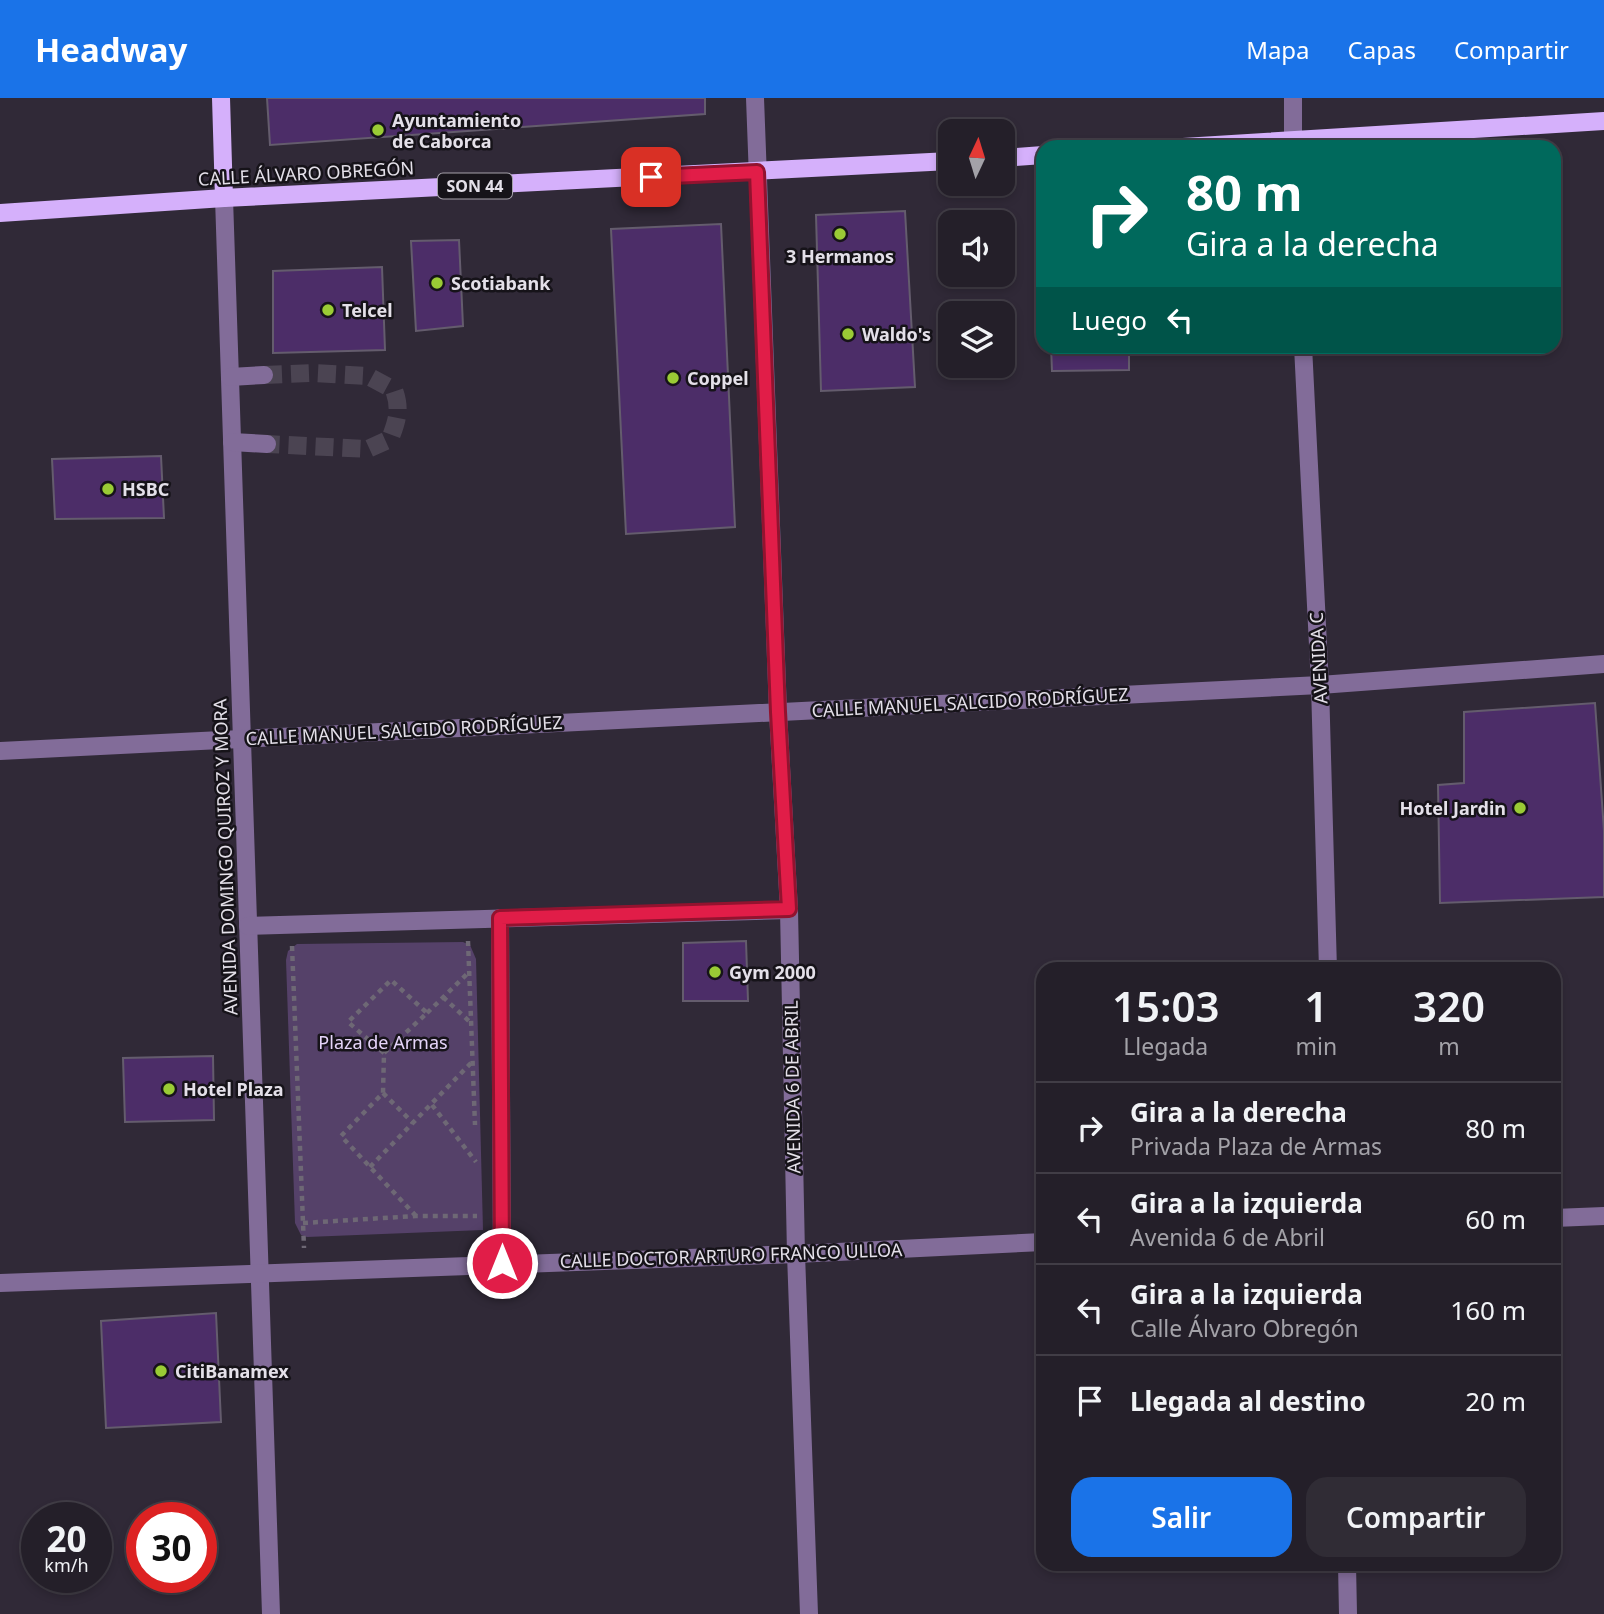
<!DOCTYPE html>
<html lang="es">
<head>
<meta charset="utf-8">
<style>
  :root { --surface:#241f29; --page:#302c35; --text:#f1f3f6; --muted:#a3a2a8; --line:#413d46; --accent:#1a73e8 }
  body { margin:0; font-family:"Noto Sans",sans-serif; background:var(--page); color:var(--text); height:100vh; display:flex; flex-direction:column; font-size:26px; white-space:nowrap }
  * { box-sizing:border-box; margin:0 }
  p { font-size:23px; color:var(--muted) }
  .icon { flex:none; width:38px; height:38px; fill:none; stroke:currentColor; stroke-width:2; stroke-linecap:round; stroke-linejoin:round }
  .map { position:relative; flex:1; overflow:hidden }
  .details { position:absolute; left:1036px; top:864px; width:525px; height:609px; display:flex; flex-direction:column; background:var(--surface); border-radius:21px; box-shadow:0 4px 10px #0003,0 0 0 2px var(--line) }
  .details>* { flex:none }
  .hud { position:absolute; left:1036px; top:42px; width:525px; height:214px; border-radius:21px; box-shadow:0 4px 10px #0003,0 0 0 2px var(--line); background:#00695c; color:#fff; overflow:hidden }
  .needle { width:46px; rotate:4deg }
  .tools { position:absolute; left:938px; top:21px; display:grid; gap:14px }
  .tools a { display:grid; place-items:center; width:77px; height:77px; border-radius:14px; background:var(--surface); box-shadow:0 4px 10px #0003,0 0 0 2px var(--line); font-size:35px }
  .speed { position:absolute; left:21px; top:1404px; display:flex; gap:14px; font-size:35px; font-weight:700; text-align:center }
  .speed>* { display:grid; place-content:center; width:91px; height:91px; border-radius:50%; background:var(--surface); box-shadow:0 4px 10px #0003,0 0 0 2px var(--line); line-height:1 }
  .speed small { font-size:18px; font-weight:400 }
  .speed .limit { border:10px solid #d22; background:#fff; color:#111 }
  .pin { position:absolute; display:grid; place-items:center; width:60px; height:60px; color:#fff; margin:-30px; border-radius:14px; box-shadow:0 4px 10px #0006 }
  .me { position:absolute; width:77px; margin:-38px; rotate:0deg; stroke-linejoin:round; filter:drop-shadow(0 0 5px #0008) }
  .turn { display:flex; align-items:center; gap:24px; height:147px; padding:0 35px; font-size:32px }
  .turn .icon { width:91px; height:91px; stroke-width:2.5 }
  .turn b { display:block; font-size:49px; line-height:60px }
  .then { display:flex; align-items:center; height:66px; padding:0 35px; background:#0003; gap:14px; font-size:26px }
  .eta { display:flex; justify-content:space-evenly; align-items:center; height:119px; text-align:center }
  .eta b { font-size:42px; font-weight:600; line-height:49px }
  .action { display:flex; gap:14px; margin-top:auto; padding:14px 35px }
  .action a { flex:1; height:80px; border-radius:21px; background:var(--accent); color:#fff; font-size:28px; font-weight:600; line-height:80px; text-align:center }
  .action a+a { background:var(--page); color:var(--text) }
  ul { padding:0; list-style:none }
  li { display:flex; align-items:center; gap:21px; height:91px; padding:0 35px; border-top:2px solid var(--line) }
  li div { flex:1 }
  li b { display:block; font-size:26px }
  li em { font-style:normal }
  header { display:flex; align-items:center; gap:42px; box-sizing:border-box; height:98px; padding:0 35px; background:var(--accent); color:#fff }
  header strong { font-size:33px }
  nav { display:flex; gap:38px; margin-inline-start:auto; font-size:24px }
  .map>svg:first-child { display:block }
</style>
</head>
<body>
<header>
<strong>Headway</strong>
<nav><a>Mapa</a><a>Capas</a><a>Compartir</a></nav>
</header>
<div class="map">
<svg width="1604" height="1516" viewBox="0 0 1604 1516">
  <rect width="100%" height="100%" fill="#302937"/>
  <polygon fill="#554169" points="463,844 470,847 476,861 483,1132 307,1139 301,1137 295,1125 286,862 288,853 297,846"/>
  <g fill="#4c2d68" stroke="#645c6d" stroke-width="2">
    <polygon points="267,0 705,0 705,16 270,47"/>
    <polygon points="905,113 915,289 821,293 816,117"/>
    <polygon points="721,126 735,429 626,436 611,131"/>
    <polygon points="459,142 463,228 416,233 411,143"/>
    <polygon points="382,169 385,252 273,255 273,173"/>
    <polygon points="1051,248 1129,248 1129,272 1052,273"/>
    <polygon points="161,358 164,420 55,421 52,361"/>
    <polygon points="1595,605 1604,733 1604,799 1440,805 1438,687 1464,685 1464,614"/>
    <polygon points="746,843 748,903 683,903 683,845"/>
    <polygon points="213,958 214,1022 125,1024 123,960"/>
    <polygon points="216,1215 221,1324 106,1330 101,1223"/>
  </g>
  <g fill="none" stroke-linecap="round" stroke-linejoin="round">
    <path stroke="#4b4452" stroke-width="18" stroke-dasharray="18 9" stroke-linecap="butt" d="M264 277 312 275 368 278 394 292C401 311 397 323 390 341L368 351 267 346"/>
    <g stroke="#6e6875" stroke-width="4.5" stroke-dasharray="5 5" stroke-linecap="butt">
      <polyline points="468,843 475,1027"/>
      <polyline points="292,848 304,1150"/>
      <polyline points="443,899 470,924"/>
      <polyline points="427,915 470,873"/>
      <polyline points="384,955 348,924 391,882 427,915 384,955 383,995 341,1038 416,1118"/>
      <polyline points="383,995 413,1025"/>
      <polyline points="432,1007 476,1064"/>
      <polyline points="370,1069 471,965"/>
      <polyline points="303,1125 416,1118 477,1118"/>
    </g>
    <g stroke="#826c99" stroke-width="18">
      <polyline points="755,0 778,614 789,812 796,1156 809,1516"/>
      <polyline points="1293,0 1293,49"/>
      <polyline points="224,100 271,1516"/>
      <polyline points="1303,248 1320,587 1328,872"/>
      <polyline points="230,279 264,277"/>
      <polyline points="232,344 267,346"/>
      <polyline points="0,653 1320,587 1604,566"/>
      <polyline points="500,820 502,1165"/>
      <polyline points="248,828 789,812"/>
      <polyline points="1554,1120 1604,1118"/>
      <polyline points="0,1185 796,1156 1043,1144"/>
      <polyline points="1347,1466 1348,1516"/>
    </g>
    <g stroke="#d5b0fb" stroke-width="18">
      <polyline points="221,0 224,100"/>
      <polyline points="1183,49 1604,23"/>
      <polyline points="1003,60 1043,57"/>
      <polyline points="0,115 224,100 950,63"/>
    </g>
  </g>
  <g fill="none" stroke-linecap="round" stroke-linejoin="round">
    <defs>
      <polyline id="route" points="502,1165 500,820 789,811 778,614 757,74 651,79"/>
    </defs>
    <use href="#route" stroke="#92132f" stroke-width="18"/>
    <use href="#route" stroke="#e11d48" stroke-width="12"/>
  </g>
  <g fill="#9acb35" stroke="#161319" stroke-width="2.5">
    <circle cx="378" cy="32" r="7"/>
    <circle cx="840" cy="136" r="7"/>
    <circle cx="437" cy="185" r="7"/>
    <circle cx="328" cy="212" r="7"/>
    <circle cx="848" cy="236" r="7"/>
    <circle cx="673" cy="280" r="7"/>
    <circle cx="108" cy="391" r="7"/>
    <circle cx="1520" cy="710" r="7"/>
    <circle cx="715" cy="874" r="7"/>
    <circle cx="169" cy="991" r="7"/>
    <circle cx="161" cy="1273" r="7"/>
  </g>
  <g text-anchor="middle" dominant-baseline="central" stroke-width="5" stroke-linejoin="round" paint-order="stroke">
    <rect fill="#161319" stroke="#a6a2ab" stroke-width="2" x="438" y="75.5" width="74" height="25" rx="5"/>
    <g font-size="16" font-weight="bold" fill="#e4e0e9">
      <text x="475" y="88">SON 44</text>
    </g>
    <g font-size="18" font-weight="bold" fill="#e4e0e9" stroke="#161319" text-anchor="start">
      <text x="392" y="22">Ayuntamiento<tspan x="392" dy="21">de Caborca</tspan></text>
      <text x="840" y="158" text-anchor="middle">3 Hermanos</text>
      <text x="451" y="185">Scotiabank</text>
      <text x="342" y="212">Telcel</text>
      <text x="862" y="236">Waldo's</text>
      <text x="687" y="280">Coppel</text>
      <text x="122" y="391">HSBC</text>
      <text x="1506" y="710" text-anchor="end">Hotel Jardin</text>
      <text x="729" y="874">Gym 2000</text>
      <text x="183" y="991">Hotel Plaza</text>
      <text x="175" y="1273">CitiBanamex</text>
    </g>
    <g font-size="18" fill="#e4e0e9" stroke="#161319">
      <text transform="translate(306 75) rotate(-3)">CALLE ÁLVARO OBREGÓN</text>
      <text transform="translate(1318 560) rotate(-93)">AVENIDA C</text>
      <text transform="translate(970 604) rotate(-3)">CALLE MANUEL SALCIDO RODRÍGUEZ</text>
      <text transform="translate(404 632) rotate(-3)">CALLE MANUEL SALCIDO RODRÍGUEZ</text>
      <text transform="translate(225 759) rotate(-92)">AVENIDA DOMINGO QUIROZ Y MORA</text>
      <text transform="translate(792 989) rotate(-91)">AVENIDA 6 DE ABRIL</text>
      <text transform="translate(731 1157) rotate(-2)">CALLE DOCTOR ARTURO FRANCO ULLOA</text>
    </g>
    <g font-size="18" fill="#e5d4f9" stroke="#161319">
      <text x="383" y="944">Plaza de Armas</text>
    </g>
  </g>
</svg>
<div class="tools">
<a><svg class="needle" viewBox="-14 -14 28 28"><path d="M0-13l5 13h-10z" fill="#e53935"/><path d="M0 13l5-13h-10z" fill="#a3a2a8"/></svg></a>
<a><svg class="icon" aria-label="sound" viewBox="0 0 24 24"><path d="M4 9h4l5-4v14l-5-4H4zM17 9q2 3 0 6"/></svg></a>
<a><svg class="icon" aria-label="layers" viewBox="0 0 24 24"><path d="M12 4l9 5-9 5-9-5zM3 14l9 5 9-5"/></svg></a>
</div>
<div class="speed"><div>20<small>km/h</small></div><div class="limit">30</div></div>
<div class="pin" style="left:651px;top:79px;background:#d93025"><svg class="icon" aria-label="arrive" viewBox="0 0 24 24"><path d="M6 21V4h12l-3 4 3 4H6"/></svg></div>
<svg class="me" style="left:502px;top:1165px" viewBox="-20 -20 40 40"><circle r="17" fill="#e11d48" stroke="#fff" stroke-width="3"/><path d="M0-11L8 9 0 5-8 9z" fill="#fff"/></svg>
<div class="hud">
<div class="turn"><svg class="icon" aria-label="right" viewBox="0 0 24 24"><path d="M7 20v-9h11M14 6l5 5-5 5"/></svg><div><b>80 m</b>Gira a la derecha</div></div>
<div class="then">Luego<svg class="icon" aria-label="left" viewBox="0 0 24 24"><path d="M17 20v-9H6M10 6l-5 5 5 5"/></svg></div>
</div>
<section class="details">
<div class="eta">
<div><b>15:03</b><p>Llegada</p></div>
<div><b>1</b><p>min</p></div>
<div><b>320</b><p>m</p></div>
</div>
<ul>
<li><svg class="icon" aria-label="right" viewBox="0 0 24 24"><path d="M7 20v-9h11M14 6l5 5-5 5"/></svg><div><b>Gira a la derecha</b><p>Privada Plaza de Armas</p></div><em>80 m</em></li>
<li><svg class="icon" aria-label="left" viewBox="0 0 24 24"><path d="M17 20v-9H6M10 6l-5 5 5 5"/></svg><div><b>Gira a la izquierda</b><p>Avenida 6 de Abril</p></div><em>60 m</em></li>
<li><svg class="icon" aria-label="left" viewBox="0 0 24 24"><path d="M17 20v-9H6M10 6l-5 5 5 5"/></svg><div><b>Gira a la izquierda</b><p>Calle Álvaro Obregón</p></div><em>160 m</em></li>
<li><svg class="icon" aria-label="arrive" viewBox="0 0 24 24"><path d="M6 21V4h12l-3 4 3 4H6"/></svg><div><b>Llegada al destino</b></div><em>20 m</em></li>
</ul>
<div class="action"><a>Salir</a><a>Compartir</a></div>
</section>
</div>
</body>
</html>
